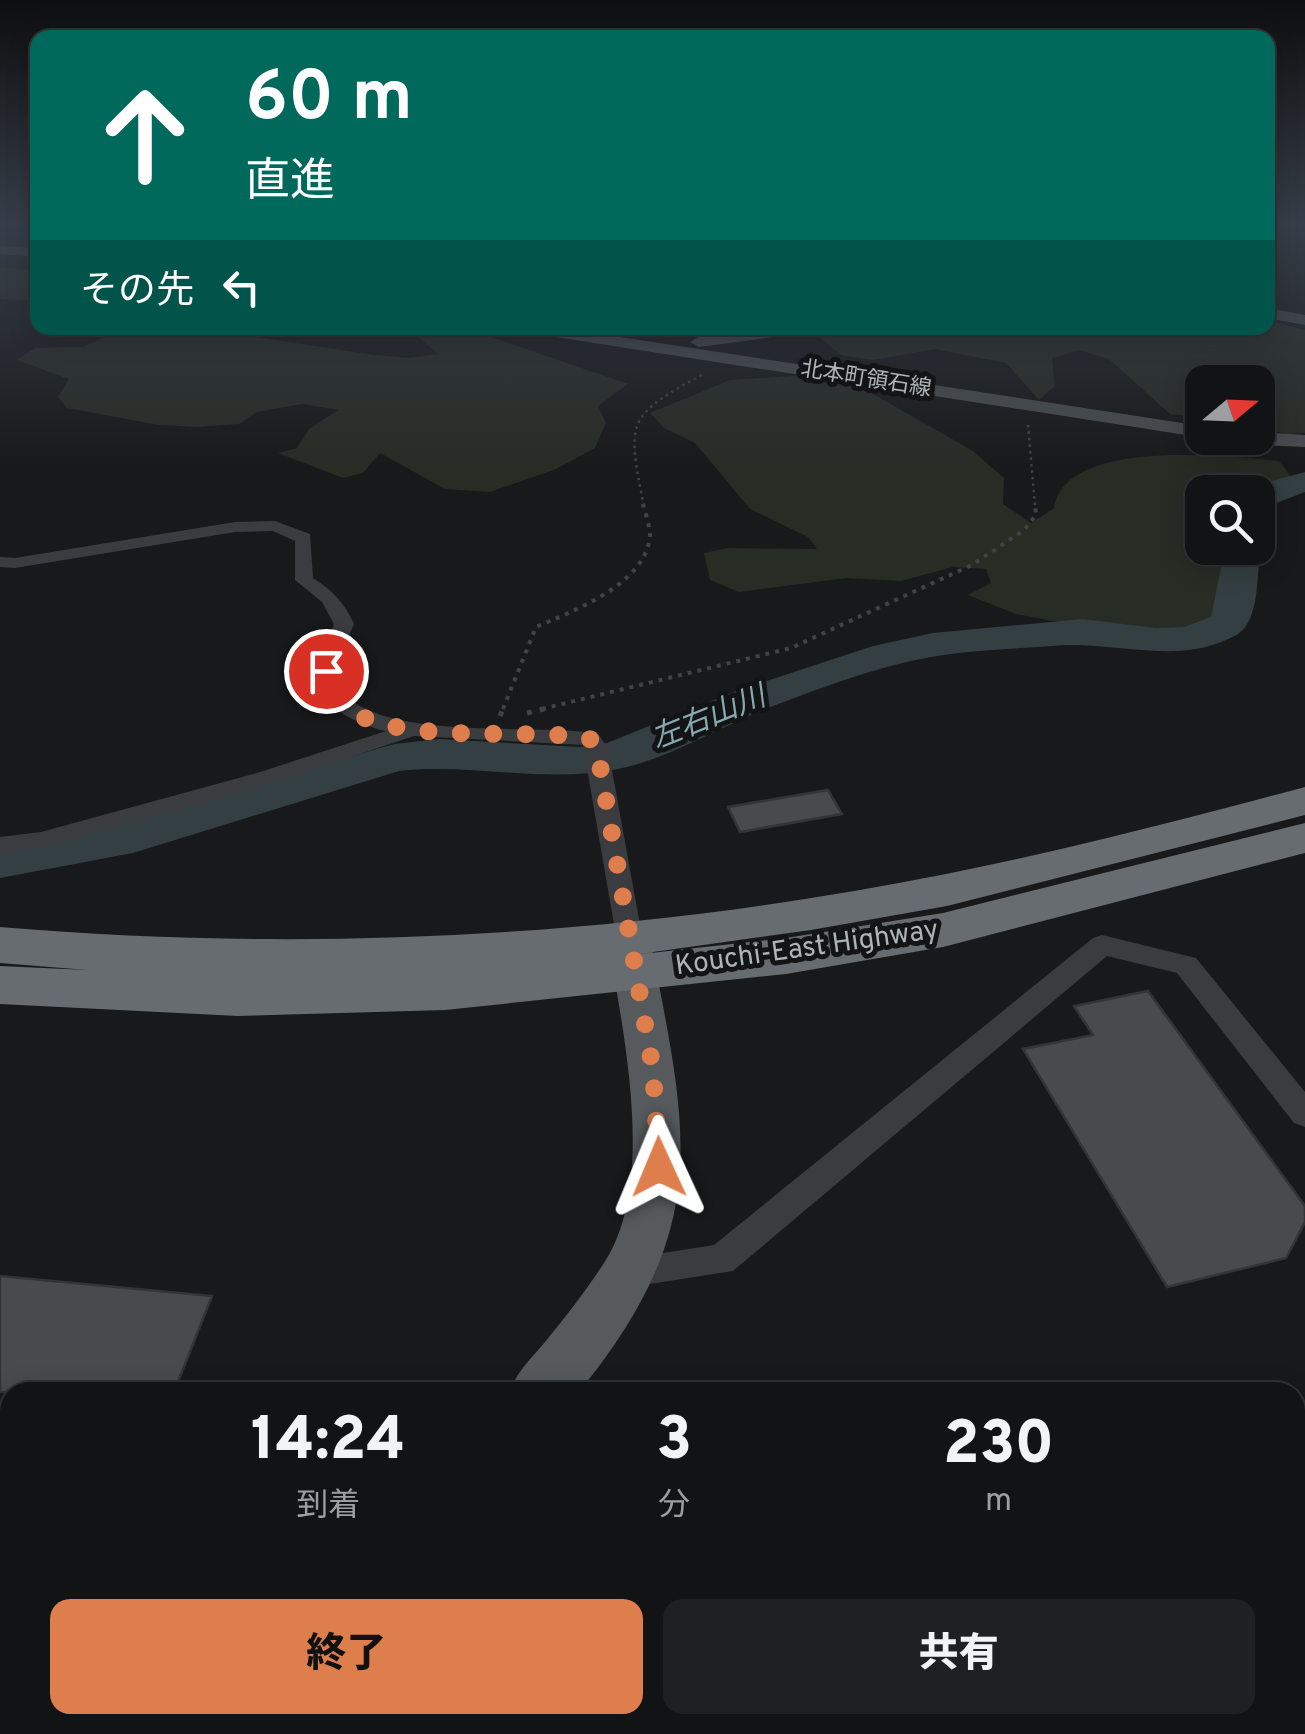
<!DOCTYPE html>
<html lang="ja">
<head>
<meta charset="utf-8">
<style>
  :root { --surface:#121314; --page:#1f2022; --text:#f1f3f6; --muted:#9c9ea0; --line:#313234; --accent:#de7e4c }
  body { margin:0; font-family:Overpass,"Noto Sans JP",sans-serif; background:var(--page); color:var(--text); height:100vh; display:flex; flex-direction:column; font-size:38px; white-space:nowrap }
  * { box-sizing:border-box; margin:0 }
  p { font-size:32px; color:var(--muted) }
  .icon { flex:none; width:55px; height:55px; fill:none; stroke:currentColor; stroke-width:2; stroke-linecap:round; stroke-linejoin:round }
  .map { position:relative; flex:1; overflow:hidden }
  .side { position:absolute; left:0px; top:1382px; width:1305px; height:352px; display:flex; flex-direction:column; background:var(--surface); border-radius:30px 30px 0 0; box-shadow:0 5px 25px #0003,0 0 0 2px var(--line) }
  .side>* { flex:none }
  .hud { position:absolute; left:30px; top:30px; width:1245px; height:305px; border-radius:20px; box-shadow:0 5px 25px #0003,0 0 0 2px var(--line); background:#00695c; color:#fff; overflow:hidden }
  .needle { width:65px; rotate:71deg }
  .tools { position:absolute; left:1185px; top:365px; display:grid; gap:20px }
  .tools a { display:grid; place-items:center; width:90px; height:90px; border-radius:20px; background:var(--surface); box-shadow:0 5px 25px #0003,0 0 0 2px var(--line); font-size:50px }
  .pin { position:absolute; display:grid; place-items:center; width:85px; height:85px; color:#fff; margin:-42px; border:5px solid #fff; border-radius:50%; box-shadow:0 2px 10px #0007 }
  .me { position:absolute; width:110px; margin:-55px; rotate:359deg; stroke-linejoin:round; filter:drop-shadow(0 0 8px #0008) }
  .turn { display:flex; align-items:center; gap:35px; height:210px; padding:0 50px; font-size:45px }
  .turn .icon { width:130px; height:130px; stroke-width:2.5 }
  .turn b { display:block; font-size:70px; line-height:85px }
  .then { display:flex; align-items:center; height:95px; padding:0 50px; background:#0003; gap:20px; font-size:38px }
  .eta { display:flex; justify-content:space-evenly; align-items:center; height:170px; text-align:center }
  .eta b { font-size:60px; font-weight:800; line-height:70px }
  .cta { display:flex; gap:20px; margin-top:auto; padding:20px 50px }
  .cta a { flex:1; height:115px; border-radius:20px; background:var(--accent); color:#111; font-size:40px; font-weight:800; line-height:115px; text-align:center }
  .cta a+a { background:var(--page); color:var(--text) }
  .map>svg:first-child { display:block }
</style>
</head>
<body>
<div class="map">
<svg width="1305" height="1734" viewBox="0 0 1305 1734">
  <rect width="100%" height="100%" fill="#18191a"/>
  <g fill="#272c25">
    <polygon points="0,267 37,271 37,301 0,299"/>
    <polygon points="1268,320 1305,330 1305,433 1287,434 1258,427 1258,382 1202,382 1202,417 1170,414 1109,359 1080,350 1052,358 1055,386 1039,400 1006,363 935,349 873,360 841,355 817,335 843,328 1268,328"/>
    <polygon points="101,328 242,328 256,337 374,355 408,358 438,354 407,328 465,328 628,384 598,406 606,423 595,448 556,469 490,492 445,489 380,453 363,473 343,478 278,453 297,448 309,429 338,410 302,404 257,412 239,424 196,427 159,425 67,408 58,397 69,379 17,360 35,348 83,347 114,333"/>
    <path d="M792 376 852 382 973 451 1004 478 1003 504 1031 523 1054 508C1065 437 1228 456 1279 461L1292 478 1238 492H1202V548H1229L1220 604 1212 618 1181 631 1068 624 1016 614 968 595 991 583 986 569 953 567 901 581 846 578 739 592 710 580 704 553 728 548 817 549 808 537 750 509 695 443 664 428 650 413 730 380Z"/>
  </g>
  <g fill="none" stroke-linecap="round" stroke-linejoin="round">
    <g fill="#333f42" fill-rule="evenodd">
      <polygon points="1305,472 1305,492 1258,510 1258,492 1247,492 1264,483"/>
      <path d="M1258 545 1260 548C1257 571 1260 620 1238 634 1180 668 1114 640 1052 646 1012 649 971 650 931 657 875 667 818 689 765 709 717 728 668 759 618 769 546 784 471 763 399 771L133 853 0 878V844L130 821 394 744 439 739 580 747 607 743 736 691 873 646 933 633 1083 619 1156 628 1184 627 1211 617 1225 548Z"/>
    </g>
  </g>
  <g fill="#484a4c" stroke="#333436" stroke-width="2.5">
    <polygon points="828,790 842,814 740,832 728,807"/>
    <polygon points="1148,991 1305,1206 1305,1222 1286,1258 1167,1287 1023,1049 1093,1035 1074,1006"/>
    <polygon points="0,1276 212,1296 174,1392 0,1392"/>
  </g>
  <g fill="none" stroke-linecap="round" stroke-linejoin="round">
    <g stroke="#404346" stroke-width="2.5" stroke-dasharray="2.5 4" stroke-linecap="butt">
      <polyline points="1028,425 1035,506"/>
      <path d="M644 506C626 419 627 416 705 373"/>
    </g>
    <g stroke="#404346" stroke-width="4" stroke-dasharray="4 6" stroke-linecap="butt">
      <path d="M503 709 536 627C573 611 647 584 650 535 650 526 645 513 643 504"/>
      <polyline points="542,709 791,648 972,565 1024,530 1036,515 1035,504"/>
    </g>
    <g stroke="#404346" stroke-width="5" stroke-dasharray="5 8" stroke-linecap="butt">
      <polyline points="527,713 552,707"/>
      <polyline points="500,716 504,707"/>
    </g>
    <g fill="#3a3c3f" fill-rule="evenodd">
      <path d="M275 521 310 534 313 578C332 590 345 603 354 624 348 639 335 660 337 675 347 747 545 721 598 734L608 748 642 936 638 943H620L616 936 583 745 414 736 273 783 41 848 0 853V837L41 832 257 773 386 731C359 725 310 704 317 668 320 653 329 638 334 624L322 602 295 580V541L273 531 235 532 15 568 0 567V557L15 558 235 522Z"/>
      <polygon points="1102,935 1196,958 1305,1092 1305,1127 1294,1123 1177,973 1107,956 733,1271 630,1287 618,1282 613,1271 618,1260 714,1245 1093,938"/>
    </g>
    <g fill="#484c4f" fill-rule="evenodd">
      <polygon points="0,246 38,248 38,257 0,254"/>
      <polygon points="1268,308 1305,315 1305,325 1268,318"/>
      <polygon points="522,328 561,328 1202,426 1205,438 530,333"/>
      <polygon points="767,328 811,328 802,333 699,347 690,342 699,337"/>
      <polygon points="1258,432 1305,435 1305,447 1240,444 1229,438 1258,438"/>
      <polygon points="562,1725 630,1725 634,1734 565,1734"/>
    </g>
    <g fill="#565a5d" fill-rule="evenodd">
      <path d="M629 923 644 928 650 939C688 1135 714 1225 579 1392H509C518 1369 534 1356 549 1337 568 1314 587 1289 604 1263 658 1181 622 1030 608 939L614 928Z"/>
      <polygon points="99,1725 180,1725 176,1734 95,1734"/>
    </g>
    <path fill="#666c6f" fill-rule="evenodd" d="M1305 787V815L947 906 811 930 632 955 786 938 943 913 1305 823V853L943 947 786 974 445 1010 238 1016 0 1004V966L87 970 0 963V927C316 954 635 936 946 874 1066 850 1186 819 1305 787Z"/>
  </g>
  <linearGradient id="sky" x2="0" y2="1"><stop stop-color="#0d0e0e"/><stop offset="0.48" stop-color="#373e49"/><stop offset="1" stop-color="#373e49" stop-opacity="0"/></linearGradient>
  <rect width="1305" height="466" fill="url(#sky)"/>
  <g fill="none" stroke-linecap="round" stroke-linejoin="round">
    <path stroke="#de7e4c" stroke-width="18" stroke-dasharray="0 32.4" d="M326 671C328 678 329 687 333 693 368 752 532 725 590 739L597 748 653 1070 659 1167"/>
  </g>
  <g text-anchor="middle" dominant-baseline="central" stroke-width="10" stroke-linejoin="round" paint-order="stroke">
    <g font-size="22" fill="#acb4b8" stroke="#131415">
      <text transform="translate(866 380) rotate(9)">北本町領石線</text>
    </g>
    <g font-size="28" fill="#acb4b8" stroke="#131415">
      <text transform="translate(807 949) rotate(-8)">Kouchi-East Highway</text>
    </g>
    <g font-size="30" font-style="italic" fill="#87a9af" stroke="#131415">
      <text transform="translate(709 719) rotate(-22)">左右山川</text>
    </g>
  </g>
</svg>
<div class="tools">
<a><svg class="needle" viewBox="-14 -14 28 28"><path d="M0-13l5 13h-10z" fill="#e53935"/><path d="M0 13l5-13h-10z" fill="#9c9ea0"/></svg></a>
<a><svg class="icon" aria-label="search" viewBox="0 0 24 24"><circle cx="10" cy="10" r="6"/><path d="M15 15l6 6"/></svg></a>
</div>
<div class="pin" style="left:326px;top:671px;background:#d93025"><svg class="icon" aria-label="arrive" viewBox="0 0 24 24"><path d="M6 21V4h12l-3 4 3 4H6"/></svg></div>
<svg class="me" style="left:659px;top:1167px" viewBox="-20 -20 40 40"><path d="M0-17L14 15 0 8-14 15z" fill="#de7e4c" stroke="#fff" stroke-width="4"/></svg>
<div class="hud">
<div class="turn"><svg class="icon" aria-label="ahead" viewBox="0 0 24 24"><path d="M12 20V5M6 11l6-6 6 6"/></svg><div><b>60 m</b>直進</div></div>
<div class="then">その先<svg class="icon" aria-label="left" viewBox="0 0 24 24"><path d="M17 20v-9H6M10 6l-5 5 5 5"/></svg></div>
</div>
<section class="side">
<div class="eta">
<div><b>14:24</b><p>到着</p></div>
<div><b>3</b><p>分</p></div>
<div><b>230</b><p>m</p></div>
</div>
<div class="cta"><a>終了</a><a>共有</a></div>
</section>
</div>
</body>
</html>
